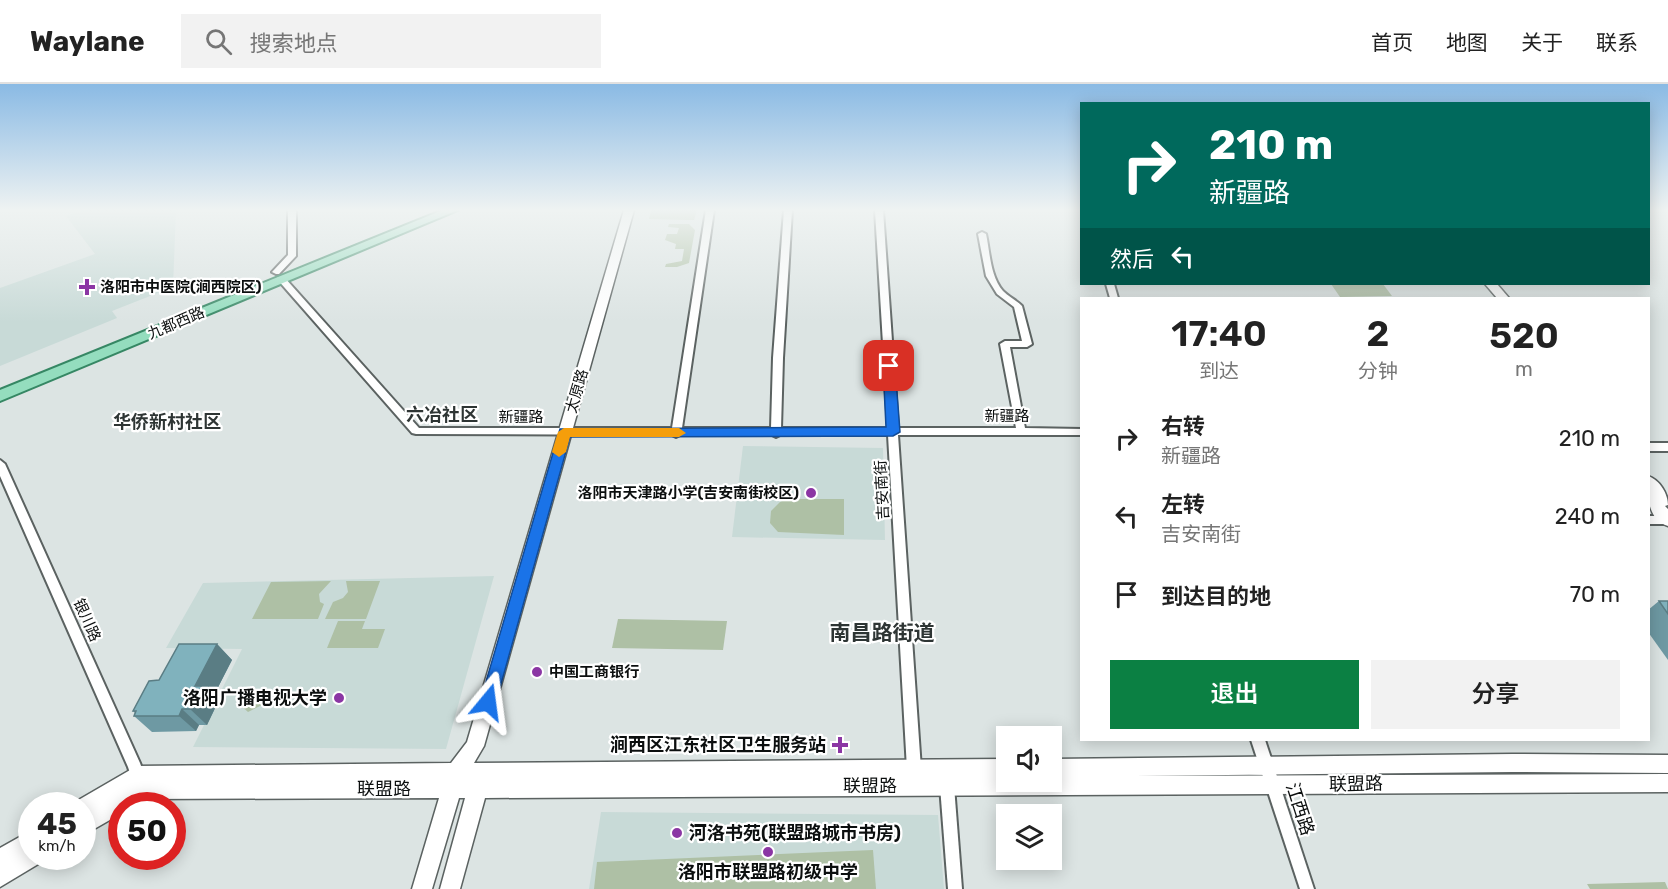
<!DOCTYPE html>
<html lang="zh">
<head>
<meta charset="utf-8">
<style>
  :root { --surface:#fff; --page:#f2f2f2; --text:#222; --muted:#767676; --line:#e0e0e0; --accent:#0b8043 }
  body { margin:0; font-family:Rubik,"Noto Sans SC",sans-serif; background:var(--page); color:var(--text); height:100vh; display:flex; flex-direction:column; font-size:22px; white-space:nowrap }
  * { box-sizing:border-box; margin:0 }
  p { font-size:20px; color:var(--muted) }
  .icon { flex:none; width:33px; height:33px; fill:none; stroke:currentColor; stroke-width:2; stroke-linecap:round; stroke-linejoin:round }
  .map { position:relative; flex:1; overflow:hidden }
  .panel { position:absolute; left:1080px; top:213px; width:570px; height:444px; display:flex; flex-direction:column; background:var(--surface); border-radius:0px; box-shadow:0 3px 15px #0003 }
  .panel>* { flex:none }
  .top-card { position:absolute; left:1080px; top:18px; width:570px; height:183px; border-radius:0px; box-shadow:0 3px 15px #0003; background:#00695c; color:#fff; overflow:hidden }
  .controls { position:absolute; left:996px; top:642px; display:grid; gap:12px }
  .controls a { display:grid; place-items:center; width:66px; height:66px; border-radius:0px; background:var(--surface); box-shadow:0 3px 15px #0003; font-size:30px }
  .speed { position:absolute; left:18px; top:708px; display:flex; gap:12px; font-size:30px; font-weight:700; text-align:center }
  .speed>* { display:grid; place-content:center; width:78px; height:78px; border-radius:50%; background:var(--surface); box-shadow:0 3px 15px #0003; line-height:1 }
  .speed small { font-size:15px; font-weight:400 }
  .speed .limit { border:9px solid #d22; background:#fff; color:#111 }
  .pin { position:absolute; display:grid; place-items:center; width:51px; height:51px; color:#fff; margin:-26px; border-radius:12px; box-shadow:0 3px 9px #0006 }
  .me { position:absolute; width:66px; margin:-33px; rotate:16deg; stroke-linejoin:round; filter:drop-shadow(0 0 4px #0008) }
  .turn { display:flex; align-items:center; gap:21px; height:126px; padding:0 30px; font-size:27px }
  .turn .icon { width:78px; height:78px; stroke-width:2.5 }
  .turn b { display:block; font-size:42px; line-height:51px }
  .then { display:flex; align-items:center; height:57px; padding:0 30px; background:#0003; gap:12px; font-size:22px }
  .eta { display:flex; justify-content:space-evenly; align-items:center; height:102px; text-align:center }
  .eta b { font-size:36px; font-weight:600; line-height:42px }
  .cta { display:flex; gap:12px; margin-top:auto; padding:12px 30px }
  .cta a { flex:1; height:69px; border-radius:0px; background:var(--accent); color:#fff; font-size:24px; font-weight:600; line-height:69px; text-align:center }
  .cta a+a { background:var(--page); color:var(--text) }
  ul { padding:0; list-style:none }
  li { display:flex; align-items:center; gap:18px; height:78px; padding:0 30px }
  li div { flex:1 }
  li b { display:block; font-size:22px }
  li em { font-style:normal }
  header { display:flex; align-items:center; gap:36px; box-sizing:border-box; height:84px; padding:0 30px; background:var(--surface); border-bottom:2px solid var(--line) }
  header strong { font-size:28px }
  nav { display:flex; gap:33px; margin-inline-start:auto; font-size:21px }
  .search { width:420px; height:54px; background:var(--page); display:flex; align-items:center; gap:15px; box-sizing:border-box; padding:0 21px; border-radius:0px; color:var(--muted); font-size:22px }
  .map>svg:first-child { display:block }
</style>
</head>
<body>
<header>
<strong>Waylane</strong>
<div class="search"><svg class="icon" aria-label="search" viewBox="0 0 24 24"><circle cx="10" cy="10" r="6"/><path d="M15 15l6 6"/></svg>搜索地点</div>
<nav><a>首页</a><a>地图</a><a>关于</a><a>联系</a></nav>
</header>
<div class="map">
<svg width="1668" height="805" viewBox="0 0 1668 805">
  <rect width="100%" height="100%" fill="#dce4e3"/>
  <g fill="#c8dad7">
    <polygon points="84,126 176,126 173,203 112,227 117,234 0,282 0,204 95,170 66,132"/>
    <polygon points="743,362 883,364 885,456 732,453"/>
    <polygon points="494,492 446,665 193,663 242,565 166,564 203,499"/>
    <polygon points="601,728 938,731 944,805 589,805"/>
  </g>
  <g fill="#aec0a5">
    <polygon points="651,126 697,126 694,136 649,135"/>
    <polygon points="669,140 689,140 695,146 689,179 677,183 665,183 666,180 682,177 684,165 675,165 676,160 665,156 667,150 677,150 679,144 668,143"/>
    <polygon points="1331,200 1383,200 1392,212 1340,213"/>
    <polygon points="786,415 844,415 844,451 778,448 770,439 771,427 780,418"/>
    <polygon points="331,497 319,510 320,518 324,520 318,535 252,535 271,498"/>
    <polygon points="346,497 380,497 366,535 325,535 333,518 343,514 348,508"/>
    <polygon points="618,535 727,537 723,566 612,564"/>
    <polygon points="338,537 365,537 362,545 385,545 378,564 327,564"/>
    <polygon points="246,605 270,606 264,620 248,628 239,620"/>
    <polygon points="873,766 876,805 594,805 597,778"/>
    <polygon points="1665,798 1668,805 1590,805 1587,800"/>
  </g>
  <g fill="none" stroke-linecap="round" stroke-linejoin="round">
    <defs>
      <g id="street">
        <polygon points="288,126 296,126 296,172 279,190 276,190 272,188 288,171"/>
        <path d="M706 126H714L682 344H771L773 274 784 126H792L783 274 781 344H888L875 126H883L898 344H1016L1000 260 1005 257H1022L1014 223 997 210 986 192 978 150 982 148 986 150C990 168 990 192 1003 207 1009 213 1016 216 1022 222L1032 260 1027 263H1010L1025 344 1082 345V351H898L921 685 919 689 914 691 909 689 907 685 888 351H780L776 353 772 351H680L676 353 672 351 416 350 412 349 277 195 278 193H284L419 344H672Z"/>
        <polygon points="1106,200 1114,200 1118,214 1110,214"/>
        <rect x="1648" y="359" width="20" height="8"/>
        <polygon points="0,376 5,380 140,679 146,696 144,701 139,702 134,701 128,683 0,392"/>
        <rect x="1648" y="432" width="20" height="8"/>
        <polygon points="1251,656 1265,656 1314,805 1300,805"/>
        <polygon points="947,695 952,697 954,702 962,805 948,805 940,702 942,697"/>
      </g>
      <g id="secondary">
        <polygon points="624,126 634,126 484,662 474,679 1006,675 1006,698 1052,698 1052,675 1512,670 1668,671 1668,689 1512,688 1134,692 1668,690 1668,708 485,714 460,805 440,805 465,714 459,714 432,805 412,805 439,714 143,715 134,722 122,722 122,729 82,752 82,722 74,722 75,718 137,682 451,679 467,658"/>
        <polygon points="1485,200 1497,200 1509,214 1497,214"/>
        <path d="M1648 392C1660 396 1668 410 1668 421L1665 422 1668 425V442C1646 435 1648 410 1648 392Z"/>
        <polygon points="32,746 32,772 43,772 40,779 0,803 0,764"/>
      </g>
      <polygon id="primary" points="443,126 458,126 0,317 0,306"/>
    </defs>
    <use href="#street" stroke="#5b6261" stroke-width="4"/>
    <use href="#secondary" stroke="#5b6261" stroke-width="3"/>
    <use href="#primary" stroke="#368764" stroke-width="4"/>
    <use href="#street" fill="#fff" fill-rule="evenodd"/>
    <use href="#secondary" fill="#fff" fill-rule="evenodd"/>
    <use href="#primary" fill="#94ddbe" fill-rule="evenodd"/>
  </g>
  <g fill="#6e99a3">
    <polygon points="1659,517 1668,517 1668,576 1648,548 1648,526"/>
    <polygon points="217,560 232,576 213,613 218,618 207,641 199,641 196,647 152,648 134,632 135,629 133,627 159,596"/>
  </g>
  <g fill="#5a7d84">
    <polygon points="217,560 232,576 213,613 218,618 207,641 190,625 195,602"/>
    <polygon points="182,625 199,641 196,647 179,632"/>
  </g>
  <g fill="#80b2bd" stroke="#5a7d84" stroke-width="1.5">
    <polygon points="1659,517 1668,517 1668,530"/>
    <polygon points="179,560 217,560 195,602 202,602 190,625 182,625 179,632 134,632 136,627 133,627 149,597 159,596"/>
  </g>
  <linearGradient id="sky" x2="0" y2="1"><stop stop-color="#8abae4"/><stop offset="0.53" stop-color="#eff3f2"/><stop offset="1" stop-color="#eff3f2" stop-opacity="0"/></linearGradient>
  <rect width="1668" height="238" fill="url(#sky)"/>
  <polygon fill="#1a73e8" stroke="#114b97" stroke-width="1.5" points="889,278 895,282 900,348 893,352 570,353 496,618 494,623 488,625 482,623 480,618 560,345 886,343 883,282"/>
  <polygon fill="#f59e0b" points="564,344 679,344 686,349 679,353 570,353 566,368 559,373 552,368 558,348"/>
  <g fill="#8b36a4" stroke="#fff" stroke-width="2">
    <path d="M84 194h6v6h6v6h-6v6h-6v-6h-6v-6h6z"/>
    <circle cx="811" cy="409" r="6"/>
    <circle cx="537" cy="588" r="6"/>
    <circle cx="339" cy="614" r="6"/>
    <path d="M837 652h6v6h6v6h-6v6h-6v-6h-6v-6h6z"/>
    <circle cx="677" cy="749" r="6"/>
    <circle cx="768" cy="768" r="6"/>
  </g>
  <g text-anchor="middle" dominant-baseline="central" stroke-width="4.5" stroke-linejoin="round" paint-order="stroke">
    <g font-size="15" font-weight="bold" fill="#0c0f0f" stroke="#fff" text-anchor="start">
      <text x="100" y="203">洛阳市中医院(涧西院区)</text>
      <text x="799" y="409" text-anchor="end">洛阳市天津路小学(吉安南街校区)</text>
      <text x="549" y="588">中国工商银行</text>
    </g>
    <g font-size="15" fill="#0c0f0f" stroke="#fff">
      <text transform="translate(176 239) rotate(-23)">九都西路</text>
      <text transform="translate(577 307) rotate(-74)">太原路</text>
      <text x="1007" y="332">新疆路</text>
      <text x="521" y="333">新疆路</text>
      <text transform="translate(882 406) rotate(-93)">吉安南街</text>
      <text transform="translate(87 536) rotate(66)">银川路</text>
    </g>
    <g font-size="18" font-weight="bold" fill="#2e3534" stroke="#fff">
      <text x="442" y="331">六冶社区</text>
      <text x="167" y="338">华侨新村社区</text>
    </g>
    <g font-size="18" font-weight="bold" fill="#0c0f0f" stroke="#fff" text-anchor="end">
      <text x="327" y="614">洛阳广播电视大学</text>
      <text x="826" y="661">涧西区江东社区卫生服务站</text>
      <text x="689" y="749" text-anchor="start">河洛书苑(联盟路城市书房)</text>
      <text x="768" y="788" text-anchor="middle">洛阳市联盟路初级中学</text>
    </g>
    <g font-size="18" fill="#0c0f0f" stroke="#fff">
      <text transform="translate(1356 700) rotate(-1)">联盟路</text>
      <text x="870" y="702">联盟路</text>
      <text x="384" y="705">联盟路</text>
      <text transform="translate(1300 725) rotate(72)">江西路</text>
    </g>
    <g font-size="21" font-weight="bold" fill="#2e3534" stroke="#fff">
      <text x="882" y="548">南昌路街道</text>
    </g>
  </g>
</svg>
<div class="controls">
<a><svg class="icon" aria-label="sound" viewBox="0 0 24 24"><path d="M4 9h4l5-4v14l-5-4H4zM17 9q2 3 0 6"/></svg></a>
<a><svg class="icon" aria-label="layers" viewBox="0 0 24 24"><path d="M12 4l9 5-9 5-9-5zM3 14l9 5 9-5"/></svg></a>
</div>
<div class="speed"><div>45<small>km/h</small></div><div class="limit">50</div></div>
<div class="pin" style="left:889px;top:282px;background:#d93025"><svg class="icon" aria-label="arrive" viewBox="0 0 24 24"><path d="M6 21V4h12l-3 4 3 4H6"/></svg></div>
<svg class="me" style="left:488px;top:618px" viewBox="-20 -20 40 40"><path d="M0-17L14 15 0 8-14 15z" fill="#1a73e8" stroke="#fff" stroke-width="4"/></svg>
<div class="top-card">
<div class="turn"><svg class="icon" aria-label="right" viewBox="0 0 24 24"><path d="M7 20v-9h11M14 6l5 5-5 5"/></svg><div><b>210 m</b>新疆路</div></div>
<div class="then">然后<svg class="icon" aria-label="left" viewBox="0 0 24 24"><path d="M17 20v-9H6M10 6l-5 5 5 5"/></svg></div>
</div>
<section class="panel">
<div class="eta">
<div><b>17:40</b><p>到达</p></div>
<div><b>2</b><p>分钟</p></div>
<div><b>520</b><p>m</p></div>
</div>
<ul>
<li><svg class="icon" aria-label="right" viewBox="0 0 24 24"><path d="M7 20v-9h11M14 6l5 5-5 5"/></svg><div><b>右转</b><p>新疆路</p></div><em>210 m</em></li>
<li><svg class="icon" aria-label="left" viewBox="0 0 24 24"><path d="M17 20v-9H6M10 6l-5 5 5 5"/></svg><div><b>左转</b><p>吉安南街</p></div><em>240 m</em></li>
<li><svg class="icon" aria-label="arrive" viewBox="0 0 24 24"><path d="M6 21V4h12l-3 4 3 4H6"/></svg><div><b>到达目的地</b></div><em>70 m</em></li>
</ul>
<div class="cta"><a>退出</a><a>分享</a></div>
</section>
</div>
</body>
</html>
